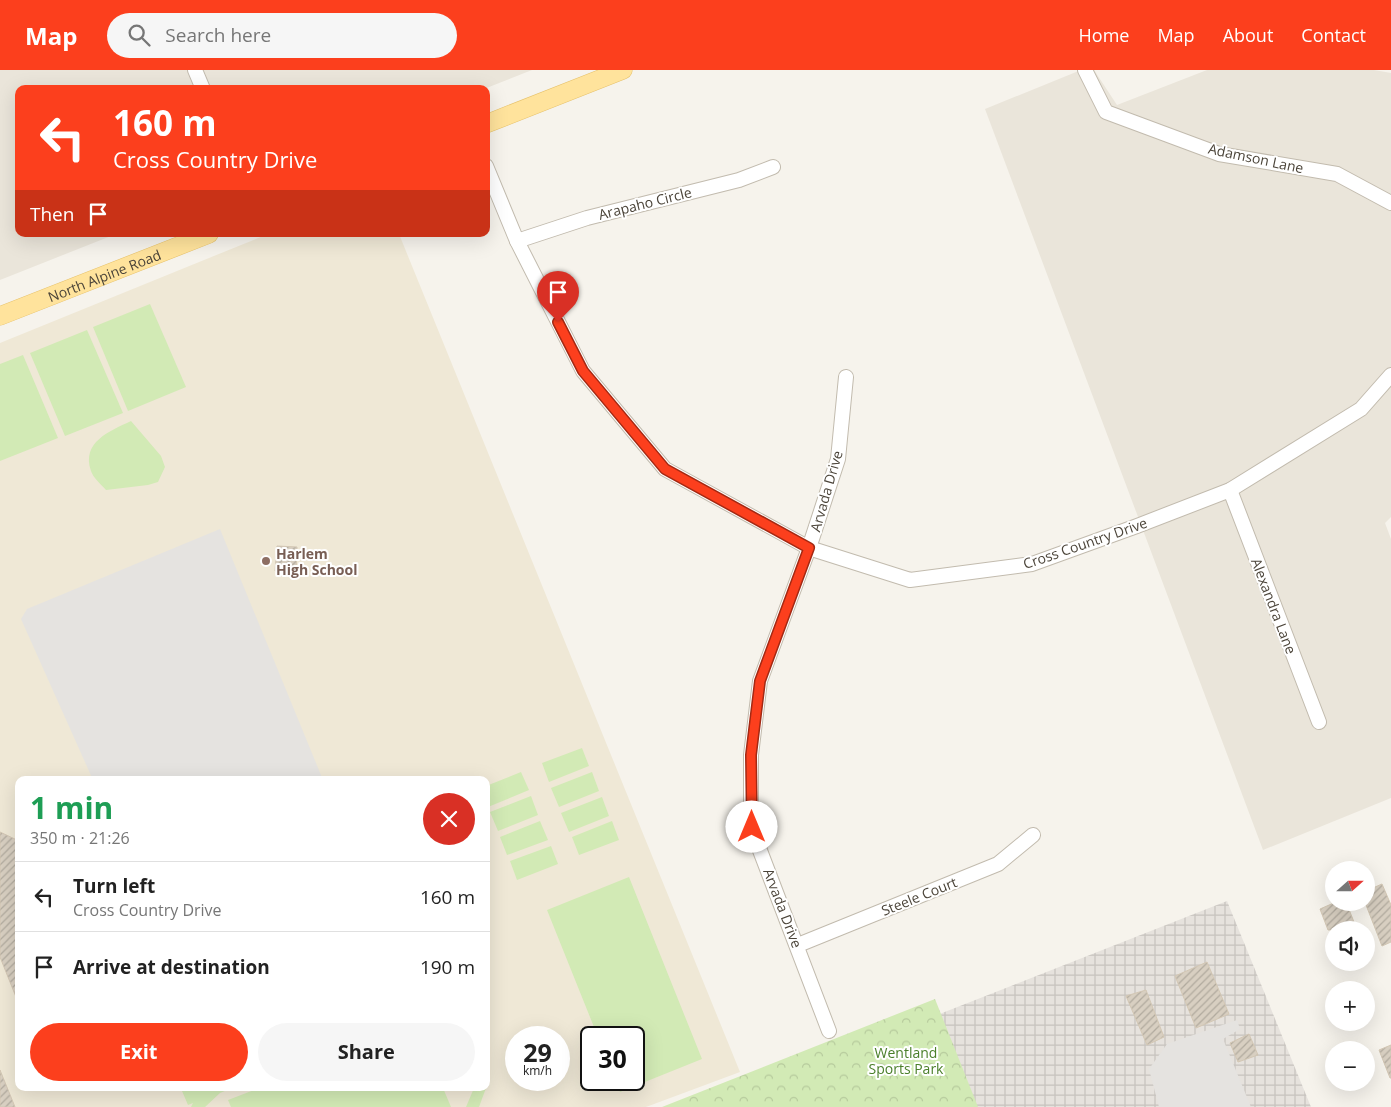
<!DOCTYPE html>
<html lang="en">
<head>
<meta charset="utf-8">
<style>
  :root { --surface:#fff; --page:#f6f6f6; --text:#222; --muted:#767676; --line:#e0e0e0; --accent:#fc3f1d }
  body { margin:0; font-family:"Open Sans",sans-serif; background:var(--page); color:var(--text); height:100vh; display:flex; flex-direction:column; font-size:19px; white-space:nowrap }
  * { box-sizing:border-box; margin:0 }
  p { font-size:16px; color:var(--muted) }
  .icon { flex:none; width:28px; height:28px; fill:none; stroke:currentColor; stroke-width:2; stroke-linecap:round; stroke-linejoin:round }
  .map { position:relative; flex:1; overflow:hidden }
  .sheet { position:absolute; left:15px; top:706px; width:475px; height:315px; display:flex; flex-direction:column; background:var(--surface); border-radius:10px; box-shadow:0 5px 20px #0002 }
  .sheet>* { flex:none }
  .guide { position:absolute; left:15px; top:15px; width:475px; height:152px; border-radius:10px; box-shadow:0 5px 20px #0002; background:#fc3f1d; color:#fff; overflow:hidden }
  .needle { width:32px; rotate:69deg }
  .tools { position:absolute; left:1325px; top:791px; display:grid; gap:10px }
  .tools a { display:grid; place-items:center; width:50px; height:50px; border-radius:50%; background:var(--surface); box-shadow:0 5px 20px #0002; font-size:25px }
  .speed { position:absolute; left:505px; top:956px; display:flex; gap:10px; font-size:25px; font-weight:700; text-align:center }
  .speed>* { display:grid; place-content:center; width:65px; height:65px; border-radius:50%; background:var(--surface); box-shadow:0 5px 20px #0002; line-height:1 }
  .speed small { font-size:12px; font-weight:400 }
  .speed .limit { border:2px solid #111; border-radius:8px; background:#fff; color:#111 }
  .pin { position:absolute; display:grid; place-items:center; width:42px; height:42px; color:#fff; margin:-51px -21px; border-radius:50% 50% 50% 0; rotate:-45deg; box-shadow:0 0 5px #0007 }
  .pin .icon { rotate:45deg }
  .me { position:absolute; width:55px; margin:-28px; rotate:0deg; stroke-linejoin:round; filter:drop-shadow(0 0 4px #0008) }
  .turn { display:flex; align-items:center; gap:18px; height:105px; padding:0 15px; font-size:22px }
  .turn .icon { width:65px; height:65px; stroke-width:2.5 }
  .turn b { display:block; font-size:35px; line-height:42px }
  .then { display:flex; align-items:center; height:48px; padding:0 15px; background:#0003; gap:10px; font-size:19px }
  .round { display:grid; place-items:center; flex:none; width:52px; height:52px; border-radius:26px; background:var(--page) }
  .headline { display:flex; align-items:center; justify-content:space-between; height:85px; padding:0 15px }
  h1 { font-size:30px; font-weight:700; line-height:38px; color:#1e9e55 }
  .primary-button { display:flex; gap:10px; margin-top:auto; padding:10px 15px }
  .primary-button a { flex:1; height:58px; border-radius:30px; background:var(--accent); color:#fff; font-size:20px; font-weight:700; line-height:58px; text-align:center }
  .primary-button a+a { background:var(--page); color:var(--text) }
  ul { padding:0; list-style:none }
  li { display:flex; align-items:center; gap:15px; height:70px; padding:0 15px; border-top:1px solid var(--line) }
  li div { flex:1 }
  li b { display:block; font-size:19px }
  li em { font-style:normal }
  header { display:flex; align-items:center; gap:30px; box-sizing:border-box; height:70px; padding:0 25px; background:var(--accent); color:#fff }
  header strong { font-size:24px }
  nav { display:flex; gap:28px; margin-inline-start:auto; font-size:18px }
  .search { width:350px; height:45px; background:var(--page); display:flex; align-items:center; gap:12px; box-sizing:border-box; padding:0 18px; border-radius:28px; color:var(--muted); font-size:19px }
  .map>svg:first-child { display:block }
</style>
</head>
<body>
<header>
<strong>Map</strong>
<div class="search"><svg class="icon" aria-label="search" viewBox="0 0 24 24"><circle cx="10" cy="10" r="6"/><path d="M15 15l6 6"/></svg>Search here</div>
<nav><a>Home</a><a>Map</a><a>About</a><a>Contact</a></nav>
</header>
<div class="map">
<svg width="1391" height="1037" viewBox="0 0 1391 1037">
  <defs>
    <pattern id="industrial-grid" width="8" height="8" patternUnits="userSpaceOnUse" patternTransform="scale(1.25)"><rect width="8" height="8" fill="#e6e2dd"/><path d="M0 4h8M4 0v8" fill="none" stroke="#c7c3be"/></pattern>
    <pattern id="park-crowns" width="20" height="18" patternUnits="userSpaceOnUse" patternTransform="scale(1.25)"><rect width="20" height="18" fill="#d2eab5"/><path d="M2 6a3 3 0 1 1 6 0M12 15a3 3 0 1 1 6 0" fill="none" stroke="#b6ca9c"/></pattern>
    <pattern id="building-hatch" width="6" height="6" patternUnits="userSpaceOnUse" patternTransform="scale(1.25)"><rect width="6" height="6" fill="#d8cfc1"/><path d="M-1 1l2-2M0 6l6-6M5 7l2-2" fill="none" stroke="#b1aa9e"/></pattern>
  </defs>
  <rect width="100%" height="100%" fill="#f6f3ec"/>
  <g fill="#eae5da">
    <polygon points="0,0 532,0 484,19 19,19 19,164 116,164 0,210"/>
    <polygon points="1081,0 1094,0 1117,35 1207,0 1374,0 1391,3 1391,447 1385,453 1391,469 1391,728 1263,780 985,39"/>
  </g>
  <polygon fill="url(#industrial-grid)" points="1227,831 1311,1037 976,1037 937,945"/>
  <path fill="#efe8d6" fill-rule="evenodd" d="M268 164H399L740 1002 646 1037H0V273ZM19 710H486V1018H19ZM516 968H559V1010H516ZM591 968H634V1010H591Z"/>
  <g fill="#d2eab5">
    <polygon points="150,234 186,317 128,341 93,257"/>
    <polygon points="87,260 123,343 65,366 30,283"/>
    <polygon points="23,285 58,368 0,391 0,294"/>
    <path d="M131 351 161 386 165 397 158 412 148 415 106 420C102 415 93 408 91 401 81 372 110 361 131 351Z"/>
    <polygon points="582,678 589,696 549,712 542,693"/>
    <polygon points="521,702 529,720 488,737 486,716"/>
    <polygon points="592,702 599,721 559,737 551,718"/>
    <polygon points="531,726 538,745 498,761 490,742"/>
    <polygon points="602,727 609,746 569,762 561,743"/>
    <polygon points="540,751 548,770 507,785 500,767"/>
    <polygon points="612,751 619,770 579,785 572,767"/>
    <polygon points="551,776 558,794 517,810 510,791"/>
    <polygon points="629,807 702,989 620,1022 615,1010 634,1010 634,968 598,967 547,840"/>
    <polygon points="190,1018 232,1018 220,1023 205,1037 191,1037 193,1033 188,1035 182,1021"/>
    <polygon points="259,1018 443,1018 451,1037 231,1037 228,1030"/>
    <polygon points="474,1018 486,1018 479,1037 466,1037"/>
  </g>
  <polygon fill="url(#park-crowns)" points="935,929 978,1037 662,1037"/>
  <g fill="#e5e3e0">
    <polygon points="220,459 323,710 93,710 21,549 27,539"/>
    <polygon points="1237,950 1240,959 1223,969 1251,1037 1159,1037 1149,999 1167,974"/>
  </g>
  <g fill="url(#building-hatch)" stroke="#d3c7b4">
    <polygon points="277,476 297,477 296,502 275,501"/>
    <polygon points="0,762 19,771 18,932 0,887"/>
    <polygon points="1382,814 1391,835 1391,872 1382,876 1366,835 1366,821"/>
    <polygon points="1336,832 1346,832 1356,857 1349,860 1328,860 1320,839"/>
    <polygon points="1207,892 1229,944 1196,958 1175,906"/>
    <polygon points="1146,920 1164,967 1147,975 1126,926"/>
    <polygon points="1249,964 1258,985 1238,992 1230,973"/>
    <polygon points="1391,975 1391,1008 1390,1008 1379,980"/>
    <polygon points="0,1000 15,1037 0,1037"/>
  </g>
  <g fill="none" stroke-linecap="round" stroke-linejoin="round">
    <defs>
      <g id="minor">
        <polyline points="195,0 203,19"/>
        <polyline points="1085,0 1106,42 1219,84 1337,104 1391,133"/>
        <polyline points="486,96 517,171 583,301 665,399 809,478 910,510 1032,494 1137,456 1230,420 1361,339 1391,305"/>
        <polyline points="517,171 587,148 739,110 773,97"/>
        <polyline points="1230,420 1319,652"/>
        <polyline points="798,875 998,794 1033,765"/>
        <polyline points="829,961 751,757 751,685 760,611 809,478 838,389 846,307"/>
      </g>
      <g id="major">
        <polyline points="486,54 623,0"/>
        <path id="s1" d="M0 246 209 164"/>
      </g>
    </defs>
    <use href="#minor" stroke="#c2bbae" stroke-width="16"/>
    <use href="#major" stroke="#e6c16a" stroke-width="19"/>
    <use href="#minor" stroke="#fff" stroke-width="14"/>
    <use href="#major" stroke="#ffe39c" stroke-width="18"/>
  </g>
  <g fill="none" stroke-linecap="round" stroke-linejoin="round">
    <defs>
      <polyline id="route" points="558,252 583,301 665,399 809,478 760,611 751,685 752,757"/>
    </defs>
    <use href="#route" stroke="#a42913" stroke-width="12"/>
    <use href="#route" stroke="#fc3f1d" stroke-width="9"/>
  </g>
  <circle fill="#8d6e63" stroke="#fff" stroke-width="2" cx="266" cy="491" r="5"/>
  <g text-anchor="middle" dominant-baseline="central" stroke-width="4" stroke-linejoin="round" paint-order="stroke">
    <g font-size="14" fill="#4b4439" stroke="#fff">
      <text transform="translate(1256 88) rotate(12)">Adamson Lane</text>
      <text transform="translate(645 133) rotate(-14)">Arapaho Circle</text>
      <text stroke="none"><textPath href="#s1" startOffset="112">North Alpine Road</textPath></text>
      <text transform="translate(826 421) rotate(-74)">Arvada Drive</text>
      <text transform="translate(1085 473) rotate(-19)">Cross Country Drive</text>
      <text transform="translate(1274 536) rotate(69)">Alexandra Lane</text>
      <text transform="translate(919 826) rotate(-22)">Steele Court</text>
      <text transform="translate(783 838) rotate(69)">Arvada Drive</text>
    </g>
    <g font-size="14" font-weight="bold" fill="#785e54" stroke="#fff" text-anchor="start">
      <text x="276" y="483">Harlem<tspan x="276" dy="16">High School</tspan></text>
    </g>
    <g font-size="14" fill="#4a7f2a" stroke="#fff">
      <text x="906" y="982">Wentland<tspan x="906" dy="16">Sports Park</tspan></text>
    </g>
  </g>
</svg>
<div class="tools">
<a><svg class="needle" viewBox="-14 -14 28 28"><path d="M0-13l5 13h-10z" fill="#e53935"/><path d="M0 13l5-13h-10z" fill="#767676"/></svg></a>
<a><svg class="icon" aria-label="sound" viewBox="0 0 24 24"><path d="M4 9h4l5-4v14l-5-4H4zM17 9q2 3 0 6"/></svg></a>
<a>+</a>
<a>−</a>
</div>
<div class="speed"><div>29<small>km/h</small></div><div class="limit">30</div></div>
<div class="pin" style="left:558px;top:252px;background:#d93025"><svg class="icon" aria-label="arrive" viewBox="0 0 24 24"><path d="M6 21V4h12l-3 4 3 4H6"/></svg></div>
<svg class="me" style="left:752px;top:757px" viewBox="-20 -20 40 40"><circle r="19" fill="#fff"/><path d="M0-13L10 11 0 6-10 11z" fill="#fc3f1d"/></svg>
<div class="guide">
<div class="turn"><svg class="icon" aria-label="left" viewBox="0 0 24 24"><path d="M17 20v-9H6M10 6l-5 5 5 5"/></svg><div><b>160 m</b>Cross Country Drive</div></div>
<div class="then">Then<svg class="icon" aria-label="arrive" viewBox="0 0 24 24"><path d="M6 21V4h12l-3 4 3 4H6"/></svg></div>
</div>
<section class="sheet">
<div class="headline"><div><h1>1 min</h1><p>350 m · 21:26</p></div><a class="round" style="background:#d93025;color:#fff"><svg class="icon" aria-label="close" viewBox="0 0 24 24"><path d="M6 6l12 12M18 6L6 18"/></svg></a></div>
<ul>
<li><svg class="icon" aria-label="left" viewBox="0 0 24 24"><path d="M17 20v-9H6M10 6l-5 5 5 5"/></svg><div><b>Turn left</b><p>Cross Country Drive</p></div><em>160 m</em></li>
<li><svg class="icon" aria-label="arrive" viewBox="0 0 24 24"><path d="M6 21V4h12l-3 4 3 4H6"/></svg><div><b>Arrive at destination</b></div><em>190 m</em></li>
</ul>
<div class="primary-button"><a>Exit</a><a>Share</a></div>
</section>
</div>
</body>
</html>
